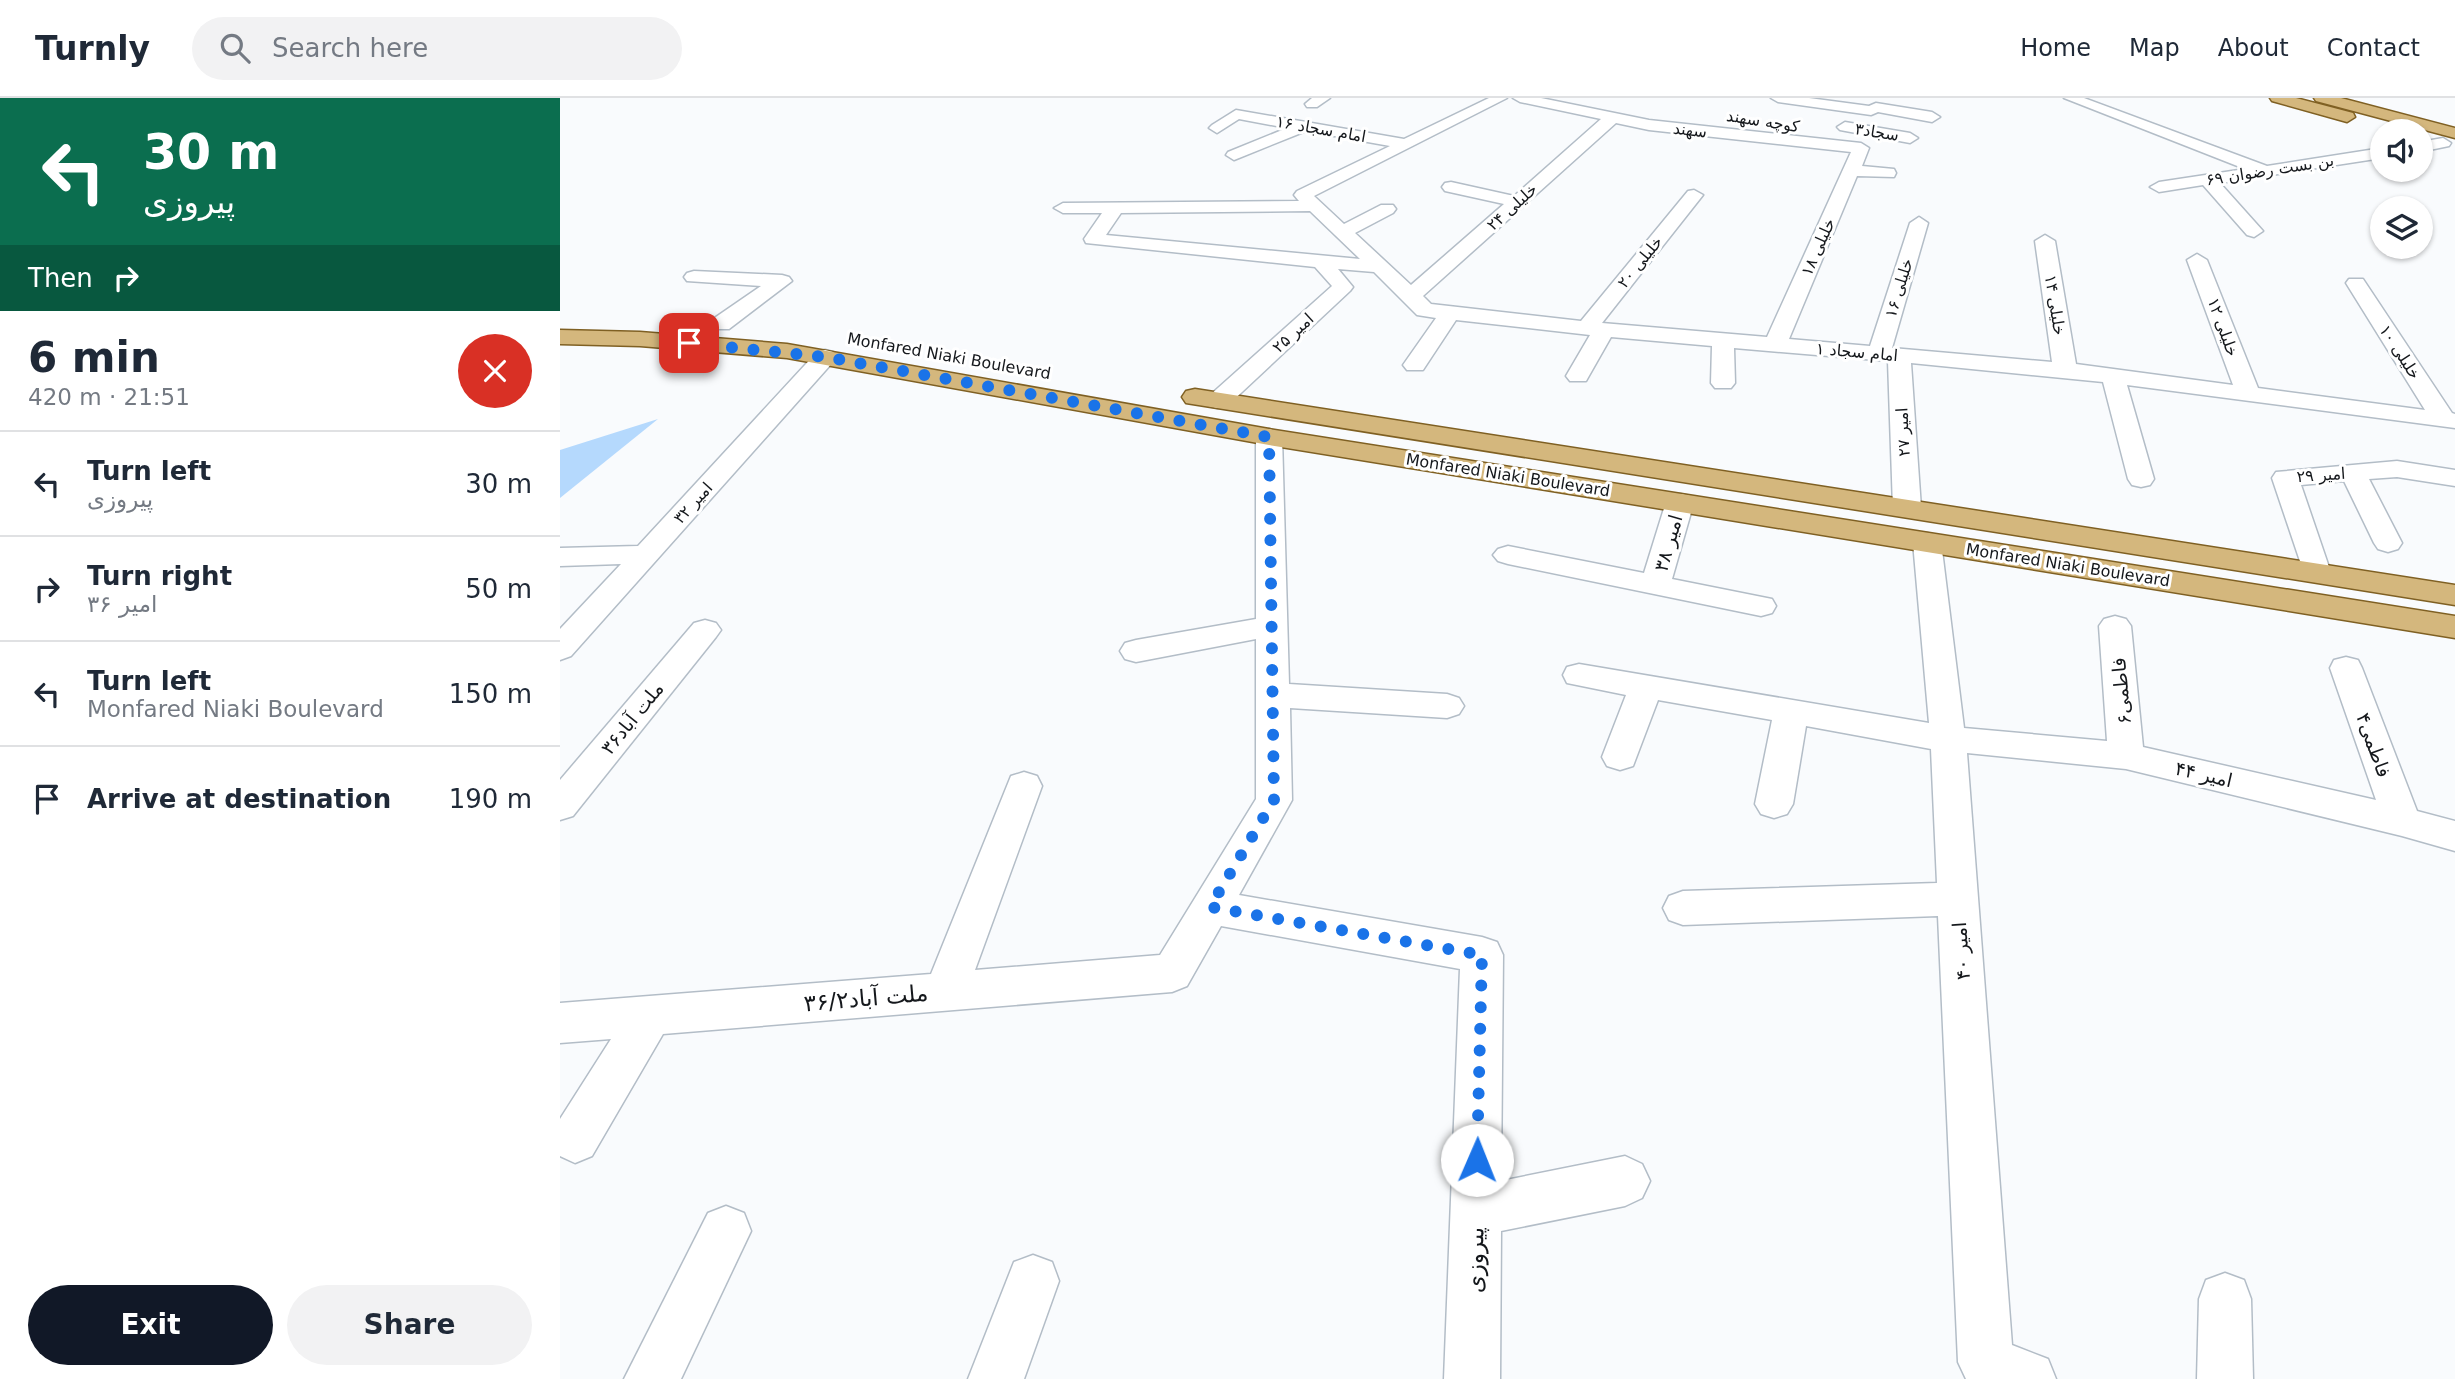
<!DOCTYPE html>
<html lang="en">
<head>
<meta charset="utf-8">
<style>
  :root { --surface:#fff; --page:#f2f2f3; --text:#1f2937; --muted:#747a83; --line:#e0e1e3; --accent:#111827 }
  body { margin:0; font-family:"DejaVu Sans",Cairo,sans-serif; background:var(--page); color:var(--text); height:100vh; display:flex; flex-direction:column; font-size:26px; white-space:nowrap }
  * { box-sizing:border-box; margin:0 }
  p { font-size:23px; color:var(--muted) }
  .icon { flex:none; width:38px; height:38px; fill:none; stroke:currentColor; stroke-width:2; stroke-linecap:round; stroke-linejoin:round }
  .map { position:relative; flex:1; overflow:hidden }
  .sheet { display:flex; flex-direction:column; background:var(--surface); width:560px }
  .sheet>* { flex:none }
  .hud { background:#0b6e4f; color:#fff; overflow:hidden }
  .controls { position:absolute; left:1810px; top:21px; display:grid; gap:14px }
  .controls a { display:grid; place-items:center; width:63px; height:63px; border-radius:50%; background:var(--surface); box-shadow:0 2px 5px #0004; font-size:35px }
  .pin { position:absolute; display:grid; place-items:center; width:60px; height:60px; color:#fff; margin:-30px; border-radius:14px; box-shadow:0 4px 10px #0006 }
  .me { position:absolute; width:77px; margin:-38px; rotate:1deg; stroke-linejoin:round; filter:drop-shadow(0 0 5px #0008) }
  .turn { display:flex; align-items:center; gap:24px; height:147px; padding:0 28px; font-size:32px }
  .turn .icon { width:91px; height:91px; stroke-width:2.5 }
  .turn b { display:block; font-size:49px; line-height:60px }
  .then { display:flex; align-items:center; height:66px; padding:0 28px; background:#0003; gap:14px; font-size:26px }
  .round { display:grid; place-items:center; flex:none; width:74px; height:74px; border-radius:37px; background:var(--page) }
  .summary { display:flex; align-items:center; justify-content:space-between; height:119px; padding:0 28px }
  h1 { font-size:42px; font-weight:800; line-height:52px }
  .cta { display:flex; gap:14px; margin-top:auto; padding:14px 28px }
  .cta a { flex:1; height:80px; border-radius:42px; background:var(--accent); color:#fff; font-size:28px; font-weight:800; line-height:80px; text-align:center }
  .cta a+a { background:var(--page); color:var(--text) }
  ul { padding:0; list-style:none }
  li { display:flex; align-items:center; gap:21px; height:105px; padding:0 28px; border-top:2px solid var(--line) }
  li div { flex:1 }
  li b { display:block; font-size:26px }
  li em { font-style:normal }
  header { display:flex; align-items:center; gap:42px; box-sizing:border-box; height:98px; padding:0 35px; background:var(--surface); border-bottom:2px solid var(--line) }
  header strong { font-size:33px }
  nav { display:flex; gap:38px; margin-inline-start:auto; font-size:24px }
  .search { width:490px; height:63px; background:var(--page); display:flex; align-items:center; gap:18px; box-sizing:border-box; padding:0 24px; border-radius:38px; color:var(--muted); font-size:26px }
  main { display:flex; flex:1; min-height:0 }
  .map>svg:first-child { display:block }
</style>
</head>
<body>
<header>
<strong>Turnly</strong>
<div class="search"><svg class="icon" aria-label="search" viewBox="0 0 24 24"><circle cx="10" cy="10" r="6"/><path d="M15 15l6 6"/></svg>Search here</div>
<nav><a>Home</a><a>Map</a><a>About</a><a>Contact</a></nav>
</header>
<main>
<section class="sheet">
<div class="hud">
<div class="turn"><svg class="icon" aria-label="left" viewBox="0 0 24 24"><path d="M17 20v-9H6M10 6l-5 5 5 5"/></svg><div><b>30 m</b>پیروزی</div></div>
<div class="then">Then<svg class="icon" aria-label="right" viewBox="0 0 24 24"><path d="M7 20v-9h11M14 6l5 5-5 5"/></svg></div>
</div>
<div class="summary"><div><h1>6 min</h1><p>420 m · 21:51</p></div><a class="round" style="background:#d93025;color:#fff"><svg class="icon" aria-label="close" viewBox="0 0 24 24"><path d="M6 6l12 12M18 6L6 18"/></svg></a></div>
<ul>
<li><svg class="icon" aria-label="left" viewBox="0 0 24 24"><path d="M17 20v-9H6M10 6l-5 5 5 5"/></svg><div><b>Turn left</b><p>پیروزی</p></div><em>30 m</em></li>
<li><svg class="icon" aria-label="right" viewBox="0 0 24 24"><path d="M7 20v-9h11M14 6l5 5-5 5"/></svg><div><b>Turn right</b><p>امیر ۳۶</p></div><em>50 m</em></li>
<li><svg class="icon" aria-label="left" viewBox="0 0 24 24"><path d="M17 20v-9H6M10 6l-5 5 5 5"/></svg><div><b>Turn left</b><p>Monfared Niaki Boulevard</p></div><em>150 m</em></li>
<li><svg class="icon" aria-label="arrive" viewBox="0 0 24 24"><path d="M6 21V4h12l-3 4 3 4H6"/></svg><div><b>Arrive at destination</b></div><em>190 m</em></li>
</ul>
<div class="cta"><a>Exit</a><a>Share</a></div>
</section>
<div class="map">
<svg width="1895" height="1281" viewBox="0 0 1895 1281">
  <rect width="100%" height="100%" fill="#f9fbfd"/>
  <polygon fill="#b5d9fd" points="98,321 0,400 0,352"/>
  <g fill="none" stroke-linecap="round" stroke-linejoin="round">
    <defs>
      <g id="minor">
        <polygon points="752,0 770,0 757,9 747,9 745,6"/>
        <path d="M929 0H947L754 98 784 126 821 107H833L836 111 833 115 795 135 851 187 944 106 885 93 882 89 885 85 891 84 954 98 1041 21 960 4 953 0H981L1089 22 1301 45 1309 50 1302 68 1334 71 1336 75 1334 79 1297 78 1229 241 1310 248 1350 125 1359 119 1368 125 1332 250 1492 264 1475 143 1485 137 1495 143 1516 266 1673 287 1627 162 1637 156 1647 162 1698 290 1865 312 1786 185 1789 181H1803L1892 315 1895 316V330L1567 287 1594 381 1590 387 1581 389 1572 387 1568 381 1543 284 1351 265 1361 410 1357 416 1347 418 1337 416 1333 410 1328 263 1174 250 1175 285 1171 290H1155L1151 285 1152 248 1051 239 1026 283H1010L1006 278 1030 237 896 222 863 272H847L843 267 876 220 857 217 814 174 778 171 793 189 790 193 667 308 658 310 649 308 646 303 649 298 772 188 755 169 526 145 524 141 542 115H503L494 110 503 105 739 103 734 97 737 93 830 48 746 33 674 62 666 57 668 54 727 30 679 21 657 35 649 30 652 27 676 12 844 41ZM1056 25 1089 32 1291 54 1207 239 1042 225 1143 97 1134 92 1128 93 1021 223 871 206 863 198ZM750 113 800 161 546 137 561 115Z"/>
        <polygon points="1211,0 1249,0 1309,8 1316,5 1372,14 1380,19 1372,24 1318,14 1311,17 1218,4"/>
        <polygon points="1504,0 1524,0 1707,68 1822,50 1822,60 1660,85 1703,133 1694,139 1687,137 1643,87 1599,94 1590,89 1599,84 1685,71"/>
        <polygon points="1285,24 1350,35 1358,40 1350,45 1280,32 1277,29"/>
        <polygon points="1883,40 1891,45 1889,48 1860,54 1860,44"/>
        <polygon points="134,173 222,177 229,179 232,183 169,231 153,231 150,226 153,221 201,188 127,183 124,179 127,175"/>
        <polygon points="265,252 273,254 276,259 273,264 11,558 0,562 0,531 61,466 0,468 0,450 78,448 257,254"/>
        <polygon points="709,331 718,334 722,339 729,586 887,596 899,600 904,608 899,616 887,620 730,610 732,702 679,797 922,839 937,844 943,857 941,1083 1065,1058 1082,1066 1090,1083 1082,1100 1065,1108 941,1133 940,1281 884,1281 900,871 661,828 627,888 612,894 103,936 32,1058 15,1065 0,1058 0,1021 51,941 0,945 0,905 371,876 451,678 464,674 477,678 482,688 415,872 600,857 696,701 696,541 576,564 565,561 560,553 565,545 576,542 696,521 696,339 700,334"/>
        <polygon points="1837,363 1895,372 1895,388 1837,379 1809,381 1842,445 1838,451 1828,454 1818,451 1814,445 1784,383 1741,387 1771,475 1766,481 1756,484 1746,481 1712,380 1716,374"/>
        <polygon points="1120,396 1130,398 1134,404 1112,481 1212,501 1216,508 1212,515 1201,518 948,466 938,463 933,457 938,451 948,448 1084,475 1106,404 1110,398"/>
        <polygon points="1367,435 1377,438 1381,444 1404,630 1547,643 1539,528 1544,521 1555,518 1566,521 1571,528 1583,649 1816,702 1770,570 1774,562 1786,559 1798,562 1802,570 1857,713 1895,723 1895,753 1842,738 1566,671 1407,655 1452,1247 1488,1261 1496,1281 1406,1281 1398,1264 1378,818 1123,827 1109,822 1103,810 1109,798 1123,793 1377,785 1371,651 1246,628 1233,706 1227,716 1214,720 1201,716 1195,706 1212,622 1098,602 1073,668 1060,672 1047,668 1042,659 1066,597 1007,585 1003,577 1007,569 1019,566 1369,625 1353,444 1357,438"/>
        <polygon points="145,522 156,525 161,532 156,539 13,718 0,722 0,682 134,525"/>
        <polygon points="166,1108 184,1115 191,1133 121,1281 64,1281 148,1115"/>
        <polygon points="473,1157 492,1164 499,1183 464,1281 408,1281 454,1164"/>
        <polygon points="1665,1175 1684,1182 1691,1201 1693,1281 1637,1281 1639,1201 1646,1182"/>
      </g>
      <g id="major">
        <polygon points="1710,0 1736,0 1793,15 1795,19 1787,24 1712,3"/>
        <polygon points="1754,0 1781,0 1895,30 1895,40 1756,3"/>
        <polygon points="0,232 80,234 227,246 709,331 1895,518 1895,540 709,347 227,260 80,248 0,246"/>
        <polygon points="635,291 1895,487 1895,507 626,305 622,299 626,293"/>
      </g>
    </defs>
    <use href="#minor" stroke="#b3bdc7" stroke-width="3"/>
    <use href="#major" stroke="#7f6023" stroke-width="3"/>
    <use href="#minor" fill="#fff" fill-rule="evenodd"/>
    <use href="#major" fill="#d4b77d" fill-rule="evenodd"/>
  </g>
  <g fill="none" stroke-linecap="round" stroke-linejoin="round">
    <polyline stroke="#1a73e8" stroke-width="12" stroke-dasharray="0 21.6" points="129,245 265,259 709,339 714,702 650,809 922,857 917,1062"/>
  </g>
  <g text-anchor="middle" dominant-baseline="central" stroke-width="6" stroke-linejoin="round" paint-order="stroke">
    <g font-size="16" fill="#15181c" stroke="#fff">
      <text transform="translate(1203 23) rotate(9)">كوچه سهند</text>
      <text transform="translate(761 31) rotate(10)">امام سجاد ۱۶</text>
      <text transform="translate(1130 32) rotate(7)">سهند</text>
      <text transform="translate(1317 34) rotate(9)">سجاد۳</text>
      <text transform="translate(1710 72) rotate(-9)">بن بست رضوان ۶۹</text>
      <text transform="translate(952 109) rotate(-42)">خلیلی ۲۴</text>
      <text transform="translate(1258 149) rotate(-66)">خلیلی ۱۸</text>
      <text transform="translate(1080 164) rotate(-51)">خلیلی ۲۰</text>
      <text transform="translate(1339 190) rotate(-73)">خلیلی ۱۶</text>
      <text transform="translate(1495 207) rotate(81)">خلیلی ۱۴</text>
      <text transform="translate(1663 229) rotate(70)">خلیلی ۱۲</text>
      <text transform="translate(733 235) rotate(-43)">امیر ۲۵</text>
      <text transform="translate(1297 254) rotate(5)">امام سجاد ۱</text>
      <text transform="translate(1840 254) rotate(57)">خلیلی ۱۰</text>
      <text transform="translate(389 258) rotate(10)">Monfared Niaki Boulevard</text>
      <text transform="translate(1343 334) rotate(-93)">امیر ۲۷</text>
      <text transform="translate(948 377) rotate(9)">Monfared Niaki Boulevard</text>
      <text transform="translate(1761 377) rotate(-4)">امیر ۲۹</text>
      <text transform="translate(133 405) rotate(-48)">امیر ۳۲</text>
      <text transform="translate(1508 467) rotate(9)">Monfared Niaki Boulevard</text>
    </g>
    <g font-size="19" fill="#15181c" stroke="#fff">
      <text transform="translate(1108 445) rotate(-74)">امیر ۳۸</text>
      <text transform="translate(1561 593) rotate(-95)">فاطمی۶</text>
      <text transform="translate(72 620) rotate(-51)">ملت آباد۳۶</text>
      <text transform="translate(1814 647) rotate(70)">فاطمی۴</text>
      <text transform="translate(1644 676) rotate(13)">امیر ۴۴</text>
      <text transform="translate(1401 853) rotate(-94)">امیر ۴۰</text>
    </g>
    <g font-size="23" fill="#15181c" stroke="#fff">
      <text transform="translate(306 900) rotate(-5)">ملت آباد۳۶/۲</text>
      <text transform="translate(915 1162) rotate(-89)">پیروزی</text>
    </g>
  </g>
</svg>
<div class="controls">
<a><svg class="icon" aria-label="sound" viewBox="0 0 24 24"><path d="M4 9h4l5-4v14l-5-4H4zM17 9q2 3 0 6"/></svg></a>
<a><svg class="icon" aria-label="layers" viewBox="0 0 24 24"><path d="M12 4l9 5-9 5-9-5zM3 14l9 5 9-5"/></svg></a>
</div>
<div class="pin" style="left:129px;top:245px;background:#d93025"><svg class="icon" aria-label="arrive" viewBox="0 0 24 24"><path d="M6 21V4h12l-3 4 3 4H6"/></svg></div>
<svg class="me" style="left:917px;top:1062px" viewBox="-20 -20 40 40"><circle r="19" fill="#fff"/><path d="M0-13L10 11 0 6-10 11z" fill="#1a73e8"/></svg>
</div>
</main>
</body>
</html>
